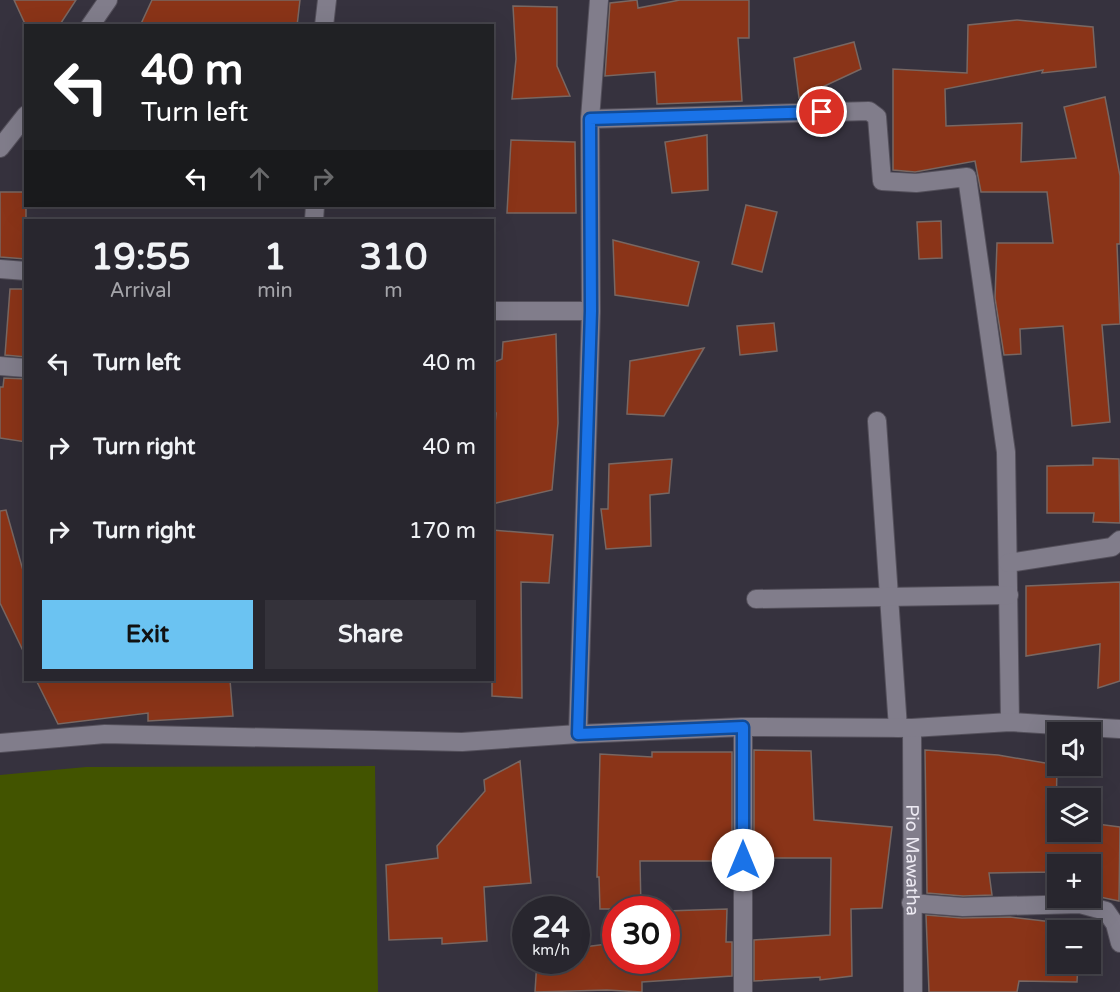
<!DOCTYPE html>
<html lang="en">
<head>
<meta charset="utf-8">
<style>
  :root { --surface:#28262e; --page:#34323a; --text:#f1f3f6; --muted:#a5a5aa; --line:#44434a; --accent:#6bc3f2 }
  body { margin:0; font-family:"Varela Round",sans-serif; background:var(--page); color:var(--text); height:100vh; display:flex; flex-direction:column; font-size:22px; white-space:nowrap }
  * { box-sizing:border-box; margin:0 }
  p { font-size:20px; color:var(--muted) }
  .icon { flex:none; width:33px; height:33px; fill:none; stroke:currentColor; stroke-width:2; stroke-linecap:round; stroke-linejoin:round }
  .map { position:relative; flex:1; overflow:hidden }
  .sheet { position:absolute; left:24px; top:219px; width:470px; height:462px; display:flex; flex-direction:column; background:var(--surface); border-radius:0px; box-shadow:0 6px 24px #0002,0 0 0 2px var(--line) }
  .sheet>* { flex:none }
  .hud { position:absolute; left:24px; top:24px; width:470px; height:183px; border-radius:0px; box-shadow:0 6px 24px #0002,0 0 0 2px var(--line); background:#202124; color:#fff; overflow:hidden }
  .fabs { position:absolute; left:1047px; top:722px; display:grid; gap:12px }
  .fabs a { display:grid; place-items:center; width:54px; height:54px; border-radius:0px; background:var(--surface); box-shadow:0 6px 24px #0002,0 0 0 2px var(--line); font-size:30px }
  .speed { position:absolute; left:512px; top:896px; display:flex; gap:12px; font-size:30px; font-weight:700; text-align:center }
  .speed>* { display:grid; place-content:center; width:78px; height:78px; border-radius:50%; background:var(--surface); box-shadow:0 6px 24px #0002,0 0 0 2px var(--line); line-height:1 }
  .speed small { font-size:15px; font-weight:400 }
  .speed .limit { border:9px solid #d22; background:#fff; color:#111 }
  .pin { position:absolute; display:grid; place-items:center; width:51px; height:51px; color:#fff; margin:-26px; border:3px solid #fff; border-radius:50%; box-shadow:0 2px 6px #0007 }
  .me { position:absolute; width:66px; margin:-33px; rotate:0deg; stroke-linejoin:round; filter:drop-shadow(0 0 4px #0008) }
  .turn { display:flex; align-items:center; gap:21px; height:126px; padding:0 18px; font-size:27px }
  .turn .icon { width:78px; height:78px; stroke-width:2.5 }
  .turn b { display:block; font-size:42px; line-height:51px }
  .lanes { display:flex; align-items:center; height:57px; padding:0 18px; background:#0003; justify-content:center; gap:30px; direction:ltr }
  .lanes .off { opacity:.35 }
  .eta { display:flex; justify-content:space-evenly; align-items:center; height:102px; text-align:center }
  .eta b { font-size:36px; font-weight:700; line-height:42px }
  .button { display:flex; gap:12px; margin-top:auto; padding:12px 18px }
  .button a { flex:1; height:69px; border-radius:0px; background:var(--accent); color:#111; font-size:24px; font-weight:700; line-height:69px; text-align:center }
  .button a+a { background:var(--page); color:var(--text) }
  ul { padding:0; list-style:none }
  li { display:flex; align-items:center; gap:18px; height:84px; padding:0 18px }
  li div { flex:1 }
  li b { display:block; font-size:22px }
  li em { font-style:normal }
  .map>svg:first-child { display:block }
</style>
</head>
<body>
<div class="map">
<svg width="1120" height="992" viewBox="0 0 1120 992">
  <rect width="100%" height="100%" fill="#36323e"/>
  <polygon fill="#425400" points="375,766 378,992 0,992 0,775 86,767"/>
  <g fill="#8a3418" stroke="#786762" stroke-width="1.5">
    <polygon points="14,0 76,0 59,26 26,26"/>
    <polygon points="152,0 300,0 297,26 140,26"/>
    <polygon points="637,0 638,8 680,0 749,0 749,38 738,38 742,101 657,104 655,72 605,76 610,3"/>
    <polygon points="513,6 557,7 557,66 570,96 512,99 516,59"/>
    <polygon points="1017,20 1093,27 1096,67 1042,73 1043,70 945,89 946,126 1022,123 1021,162 1076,158 1064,107 1105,97 1120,176 1120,244 1117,244 1120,324 1102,325 1110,422 1072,426 1063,326 1020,329 1021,354 1004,355 995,298 997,243 1053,243 1047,192 981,192 975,161 915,172 893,170 893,69 967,73 968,25"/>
    <polygon points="854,42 861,69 799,98 794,58"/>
    <polygon points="707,135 708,190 672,193 665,142"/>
    <polygon points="511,140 575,142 576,213 507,213"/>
    <polygon points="0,192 26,192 26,259 0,257"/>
    <polygon points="746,205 777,212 762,272 732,264"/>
    <polygon points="941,221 942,258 919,259 917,222"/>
    <polygon points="613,240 699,262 688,306 615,295"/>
    <polygon points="10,289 26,289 26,357 5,355"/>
    <polygon points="774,323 777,351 740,355 737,326"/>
    <polygon points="556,334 558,423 552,490 492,504 492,457 496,413 492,411 492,363 502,359 503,342"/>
    <polygon points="704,348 664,416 627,414 630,361"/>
    <polygon points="4,378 26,379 26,442 0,438 0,387 3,387"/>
    <polygon points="1093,458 1119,459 1120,523 1093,522 1094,513 1047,513 1047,466 1093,465"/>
    <polygon points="672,459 669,493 650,495 651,546 606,549 601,509 608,509 609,464"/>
    <polygon points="6,510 26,581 26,657 0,603 0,511"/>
    <polygon points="492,530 553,535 549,583 521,582 522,698 492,696"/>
    <polygon points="1120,582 1120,681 1098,688 1100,644 1026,656 1026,586"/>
    <polygon points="36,680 230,680 233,716 148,721 148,713 58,724"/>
    <polygon points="754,750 811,751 814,820 892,827 882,908 851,909 852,976 820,980 820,977 754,981 754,940 830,935 831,858 754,858"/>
    <polygon points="925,750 998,755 1057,765 1056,819 1058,819 1058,831 1090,831 1090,823 1120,827 1119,901 1090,895 1090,864 1058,864 1058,872 989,873 992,895 963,896 927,893"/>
    <polygon points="652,752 732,752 732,858 721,858 721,861 640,861 641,909 600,909 599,877 597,877 600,754 652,757"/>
    <polygon points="520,761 531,883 484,887 487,941 442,944 442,938 389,940 386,865 438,858 437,846 485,791 484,780"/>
    <polygon points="727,909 726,942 732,942 732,976 642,982 642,992 607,990 535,992 537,960 576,960 576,948 615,943 615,960 666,960 666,911"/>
    <polygon points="926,915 962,918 1010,917 1079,925 1079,930 1058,930 1058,963 1078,963 1077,982 1019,981 1017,992 929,992"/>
  </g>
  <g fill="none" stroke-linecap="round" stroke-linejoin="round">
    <defs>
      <g id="minor">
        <polyline points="90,26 108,0"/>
        <polyline points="324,26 327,0"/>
        <polyline points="590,119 869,111 877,117 882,181 916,183 967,177 1006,452 1010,722"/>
        <polyline points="0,148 26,115"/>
        <polyline points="314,220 315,206"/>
        <polyline points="0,269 26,271"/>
        <polyline points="492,311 591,311"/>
        <polyline points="0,366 26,368"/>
        <polyline points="877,421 898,728"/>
        <polyline points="1008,563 1112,547 1120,540"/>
        <polyline points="756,599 1009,595"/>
        <polyline points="743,727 743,992"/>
        <path id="s1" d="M912 728 913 992"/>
        <polyline points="578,734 591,311 590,119 599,0"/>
        <polyline points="0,743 105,734 462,742 578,734 743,727 912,728 1010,722 1120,729"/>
        <polyline points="911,903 963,907 1080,904 1106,911 1115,924 1120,943"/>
      </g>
    </defs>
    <use href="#minor" stroke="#54505b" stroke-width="20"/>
    <use href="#minor" stroke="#817d8b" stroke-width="18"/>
  </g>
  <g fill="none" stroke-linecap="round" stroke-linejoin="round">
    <defs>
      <polyline id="route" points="743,860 743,727 578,734 591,311 590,119 822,112"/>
    </defs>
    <use href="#route" stroke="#114b97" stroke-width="15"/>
    <use href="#route" stroke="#1a73e8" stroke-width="10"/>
  </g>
  <g text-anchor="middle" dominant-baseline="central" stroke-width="6" stroke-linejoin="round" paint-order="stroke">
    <g font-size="18" fill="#edeaf3" stroke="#36323e">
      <text stroke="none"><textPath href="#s1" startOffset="132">Pio Mawatha</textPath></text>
    </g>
  </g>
</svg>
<div class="fabs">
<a><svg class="icon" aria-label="sound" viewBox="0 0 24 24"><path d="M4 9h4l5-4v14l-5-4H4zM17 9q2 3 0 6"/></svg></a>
<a><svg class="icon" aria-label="layers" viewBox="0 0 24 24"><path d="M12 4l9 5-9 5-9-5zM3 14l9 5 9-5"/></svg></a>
<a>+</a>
<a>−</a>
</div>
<div class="speed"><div>24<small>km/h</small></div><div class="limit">30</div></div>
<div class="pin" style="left:822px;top:112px;background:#d93025"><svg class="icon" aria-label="arrive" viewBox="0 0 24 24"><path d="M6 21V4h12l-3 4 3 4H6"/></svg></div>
<svg class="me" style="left:743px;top:860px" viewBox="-20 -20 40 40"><circle r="19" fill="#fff"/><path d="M0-13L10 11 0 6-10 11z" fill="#1a73e8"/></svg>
<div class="hud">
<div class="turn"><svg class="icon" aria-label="left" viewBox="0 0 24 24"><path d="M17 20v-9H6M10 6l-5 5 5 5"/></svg><div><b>40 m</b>Turn left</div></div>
<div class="lanes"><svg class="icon" aria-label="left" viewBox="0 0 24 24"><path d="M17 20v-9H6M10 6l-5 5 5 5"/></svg><svg class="icon off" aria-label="ahead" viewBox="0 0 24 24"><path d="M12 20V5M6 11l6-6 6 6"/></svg><svg class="icon off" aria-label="right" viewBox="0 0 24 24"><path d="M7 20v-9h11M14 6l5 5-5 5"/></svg></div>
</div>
<section class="sheet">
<div class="eta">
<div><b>19:55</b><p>Arrival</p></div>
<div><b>1</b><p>min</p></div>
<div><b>310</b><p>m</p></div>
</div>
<ul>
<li><svg class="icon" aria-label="left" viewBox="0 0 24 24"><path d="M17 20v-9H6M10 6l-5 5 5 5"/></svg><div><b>Turn left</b></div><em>40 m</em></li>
<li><svg class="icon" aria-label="right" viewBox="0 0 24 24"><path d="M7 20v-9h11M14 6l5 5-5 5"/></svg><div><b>Turn right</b></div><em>40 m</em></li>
<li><svg class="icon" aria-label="right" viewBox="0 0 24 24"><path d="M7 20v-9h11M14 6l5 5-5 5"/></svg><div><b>Turn right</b></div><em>170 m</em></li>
</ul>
<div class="button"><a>Exit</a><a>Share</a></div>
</section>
</div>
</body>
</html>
